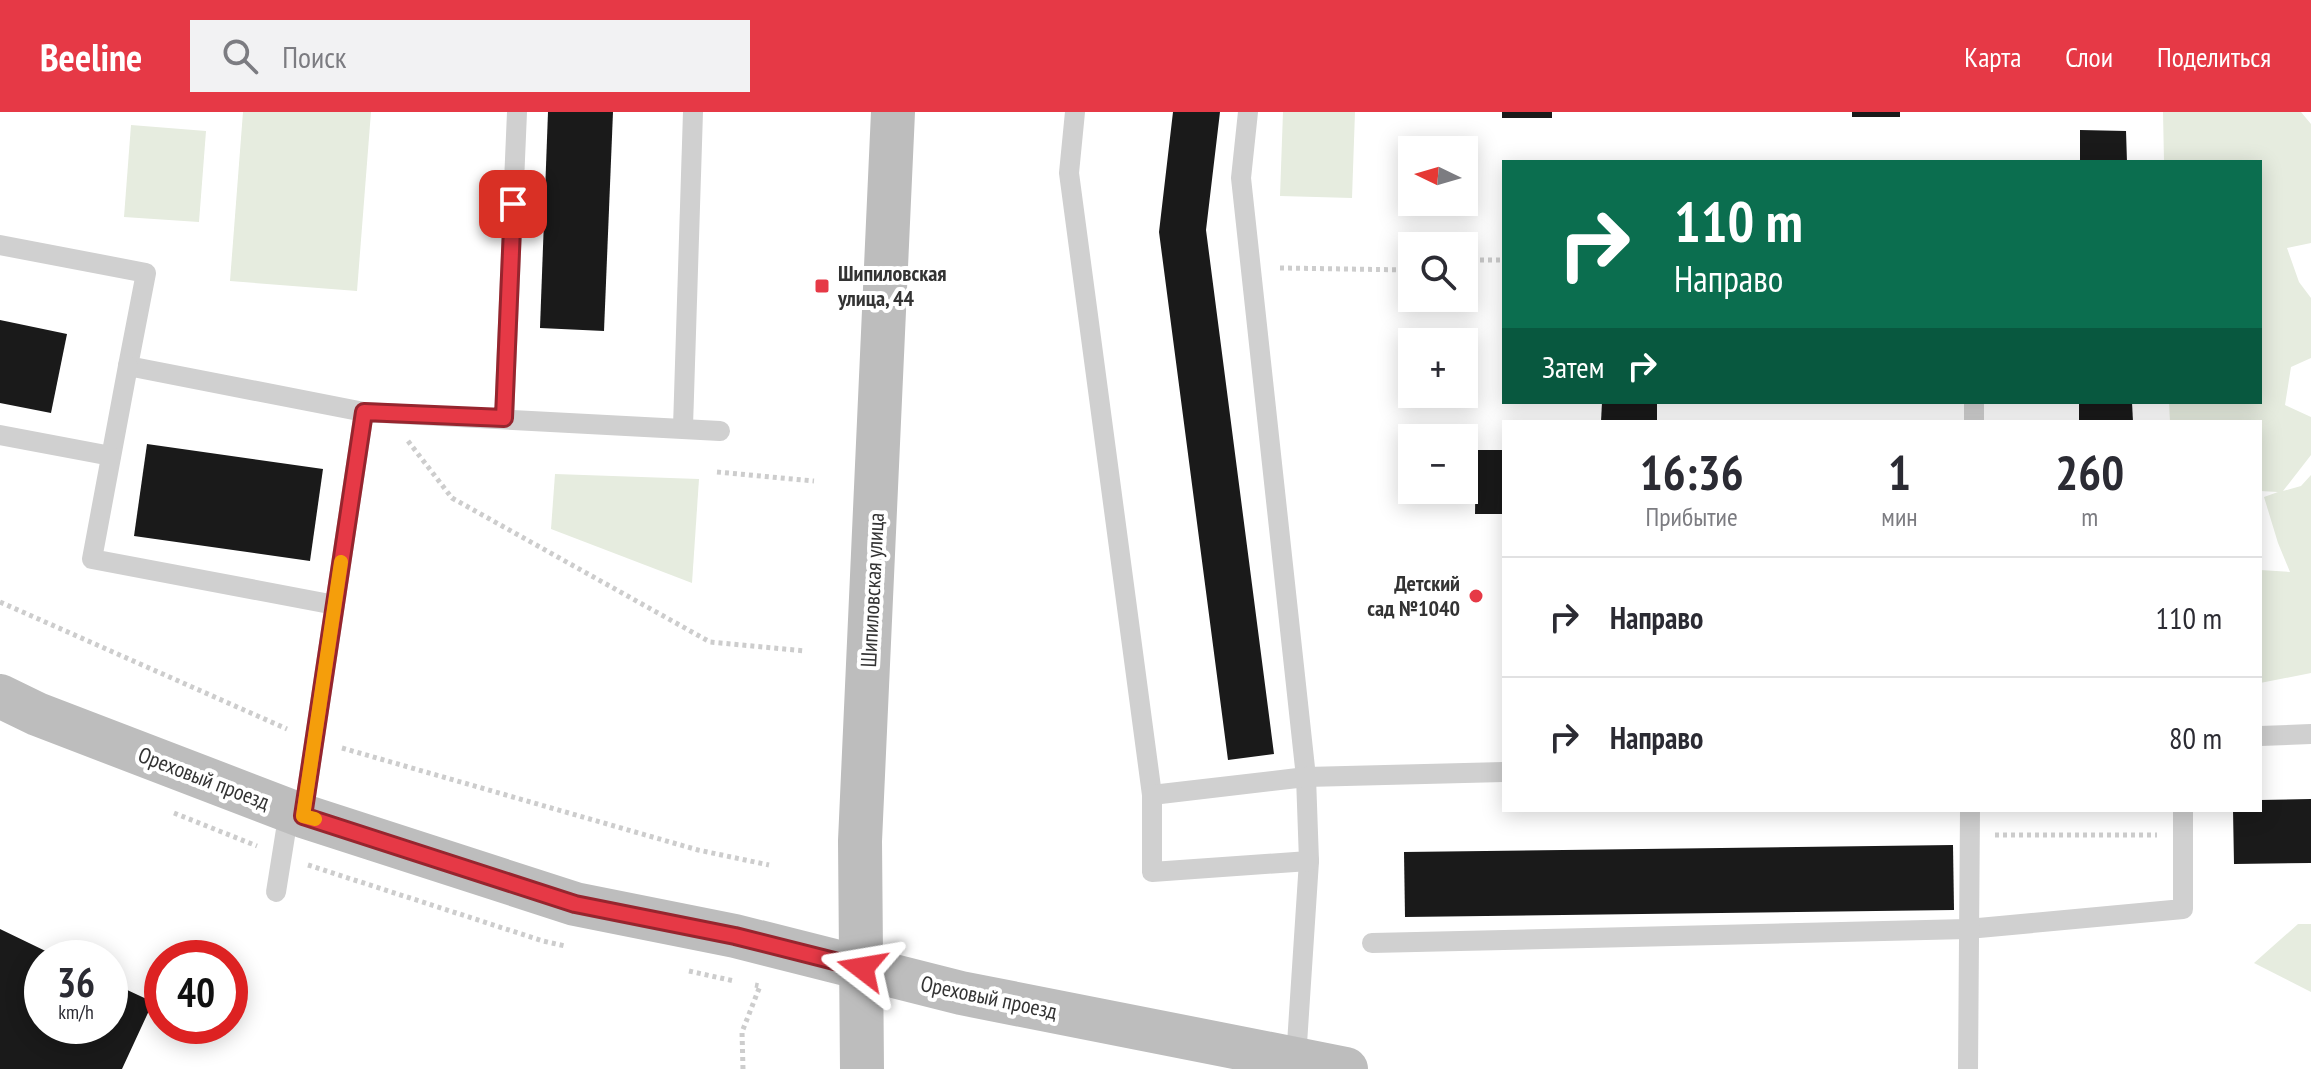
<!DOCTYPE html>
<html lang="ru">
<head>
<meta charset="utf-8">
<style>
  :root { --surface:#fff; --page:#f2f2f3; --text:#2b2b33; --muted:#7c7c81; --line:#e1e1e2; --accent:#e63946 }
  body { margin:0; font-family:"PT Sans Narrow",sans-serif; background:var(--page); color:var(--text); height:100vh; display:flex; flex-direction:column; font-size:30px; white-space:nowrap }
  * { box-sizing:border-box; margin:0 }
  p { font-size:26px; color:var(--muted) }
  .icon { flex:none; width:44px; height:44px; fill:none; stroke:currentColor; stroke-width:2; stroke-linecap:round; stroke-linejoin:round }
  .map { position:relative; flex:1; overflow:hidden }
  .panel { position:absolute; left:1502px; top:308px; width:760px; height:392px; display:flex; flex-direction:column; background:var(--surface); border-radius:0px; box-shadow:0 4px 20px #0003 }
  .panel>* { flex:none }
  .banner { position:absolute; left:1502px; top:48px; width:760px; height:244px; border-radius:0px; box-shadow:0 4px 20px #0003; background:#0b6e4f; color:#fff; overflow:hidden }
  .needle { width:52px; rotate:275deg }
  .fabs { position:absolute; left:1398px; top:24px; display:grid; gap:16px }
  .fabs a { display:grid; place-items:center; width:80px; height:80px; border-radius:0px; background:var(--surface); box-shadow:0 4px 20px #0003; font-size:40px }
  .speed { position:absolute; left:24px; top:828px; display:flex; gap:16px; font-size:40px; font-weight:700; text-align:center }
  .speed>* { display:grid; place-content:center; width:104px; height:104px; border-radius:50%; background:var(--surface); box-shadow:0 4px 20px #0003; line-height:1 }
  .speed small { font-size:20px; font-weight:400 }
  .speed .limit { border:12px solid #d22; background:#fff; color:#111 }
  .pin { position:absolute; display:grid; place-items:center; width:68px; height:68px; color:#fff; margin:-34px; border-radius:16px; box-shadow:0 4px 12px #0006 }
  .me { position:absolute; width:88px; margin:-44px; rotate:284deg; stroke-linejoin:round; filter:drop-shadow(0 0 6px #0008) }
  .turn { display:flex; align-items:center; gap:28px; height:168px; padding:0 40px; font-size:36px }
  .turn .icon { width:104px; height:104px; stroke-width:2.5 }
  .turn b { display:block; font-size:56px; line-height:68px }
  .then { display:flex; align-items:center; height:76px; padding:0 40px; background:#0003; gap:16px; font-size:30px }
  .eta { display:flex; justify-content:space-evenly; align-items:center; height:136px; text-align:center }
  .eta b { font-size:48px; font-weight:700; line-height:56px }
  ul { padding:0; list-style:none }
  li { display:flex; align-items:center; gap:24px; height:120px; padding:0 40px; border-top:2px solid var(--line) }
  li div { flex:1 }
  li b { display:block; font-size:30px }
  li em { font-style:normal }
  header { display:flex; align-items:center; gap:48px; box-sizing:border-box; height:112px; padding:0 40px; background:var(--accent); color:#fff }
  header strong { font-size:38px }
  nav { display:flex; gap:44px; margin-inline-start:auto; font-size:28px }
  .search { width:560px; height:72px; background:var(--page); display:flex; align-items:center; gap:20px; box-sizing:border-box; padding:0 28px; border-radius:0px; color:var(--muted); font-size:30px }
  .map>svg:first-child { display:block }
</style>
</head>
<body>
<header>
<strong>Beeline</strong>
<div class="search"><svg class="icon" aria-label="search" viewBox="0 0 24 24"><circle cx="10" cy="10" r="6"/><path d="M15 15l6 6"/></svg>Поиск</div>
<nav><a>Карта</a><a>Слои</a><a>Поделиться</a></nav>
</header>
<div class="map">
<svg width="2311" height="957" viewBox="0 0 2311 957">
  <rect width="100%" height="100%" fill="#fff"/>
  <g fill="#e6ecdf">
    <polygon points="243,0 371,0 357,179 230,169"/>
    <polygon points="1283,0 1355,0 1352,86 1280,84"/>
    <polygon points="2163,0 2301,0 2311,12 2311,131 2287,136 2299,170 2311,186 2311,246 2291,255 2285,293 2311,305 2311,343 2283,379 2301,374 2311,363 2311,561 2260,571 2260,458 2290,460 2278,431 2264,385 2278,380 2260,379 2260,310 2170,310 2169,290 2260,290 2260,50 2164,50"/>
    <polygon points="131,13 206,19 199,110 124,105"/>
    <polygon points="555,362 699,367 692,471 551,417"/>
    <polygon points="2298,812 2311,812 2311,880 2254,851"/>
  </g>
  <g fill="#1a1a1a">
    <polygon points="548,0 613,0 604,219 540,216"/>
    <polygon points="1173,0 1220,0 1206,118 1274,642 1228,648 1159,120"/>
    <rect x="1502" y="0" width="50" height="6"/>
    <rect x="1852" y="0" width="48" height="5"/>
    <polygon points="2080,18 2126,19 2127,50 2080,50"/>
    <polygon points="0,208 67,222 51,301 0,291"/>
    <polygon points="1602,290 1657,290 1657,310 1601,310"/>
    <polygon points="2079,290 2132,290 2133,310 2079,310"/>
    <polygon points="147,332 323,357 310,449 134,424"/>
    <polygon points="1476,338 1504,338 1504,402 1475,402"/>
    <polygon points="2311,687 2311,751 2234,752 2233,698 2260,698 2260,688"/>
    <polygon points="1953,733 1954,798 1405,805 1404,740"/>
    <polygon points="0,817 60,846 42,846 42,914 110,914 110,870 153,890 122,957 0,957"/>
  </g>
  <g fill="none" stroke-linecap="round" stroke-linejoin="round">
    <g stroke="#cdcdcd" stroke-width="5" stroke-dasharray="4 4" stroke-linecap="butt">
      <polyline points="1464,148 1504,148"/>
      <polyline points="1280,156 1412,158"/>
      <polyline points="408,329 452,386 710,530 805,539"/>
      <polyline points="717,360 814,369"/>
      <polyline points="0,490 287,617"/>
      <polyline points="342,636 698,738 769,753"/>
      <polyline points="174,701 257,734"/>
      <polyline points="1995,723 2157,723"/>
      <polyline points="308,753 543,829 565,834"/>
      <polyline points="689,859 734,869"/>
      <polyline points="743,957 742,920 760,874 755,873"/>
    </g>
    <g stroke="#d0d0d0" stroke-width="20">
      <polyline points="1075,0 1069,61 1152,683"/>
      <polyline points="1248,0 1241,66 1306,665 1309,749 1296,947"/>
      <polyline points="0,133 146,161 128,254 364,300 720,319"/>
      <polyline points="128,254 92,447 335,493"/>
      <polyline points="504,306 517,0"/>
      <polyline points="1974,310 1974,290"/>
      <polyline points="683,315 693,0"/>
      <polyline points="0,323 111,344"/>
      <polyline points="2260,624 2311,622"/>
      <polyline points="303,704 364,300"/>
      <polyline points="1309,749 1152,760 1152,683 1306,665 1504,660"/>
      <polyline points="276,780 289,699"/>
      <polyline points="1372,831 1968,817 2183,797 2183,698"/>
      <polyline points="1968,957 1970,698"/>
    </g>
    <g stroke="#bdbdbd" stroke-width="44">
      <polyline points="0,584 37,602 303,704 575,792 735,824 961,881 1346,957"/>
      <polyline points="862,957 860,729 893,0"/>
    </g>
  </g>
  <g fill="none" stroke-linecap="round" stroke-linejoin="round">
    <defs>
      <polyline id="route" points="513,92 504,306 364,300 303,704 575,792 735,824 862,856"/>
    </defs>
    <use href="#route" stroke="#96252e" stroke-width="20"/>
    <use href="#route" stroke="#e63946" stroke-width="14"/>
    <polyline stroke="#f59e0b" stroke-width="14" points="315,707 303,704 341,450"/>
  </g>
  <g fill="#e63946" stroke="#fff" stroke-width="3">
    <rect x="814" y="166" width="16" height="16" rx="4"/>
    <circle cx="1476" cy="484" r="8"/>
  </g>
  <g text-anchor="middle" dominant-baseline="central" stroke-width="8" stroke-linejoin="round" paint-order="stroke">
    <g font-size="22" font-weight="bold" fill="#333" stroke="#fff" text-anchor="start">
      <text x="838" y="161">Шипиловская<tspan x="838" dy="25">улица, 44</tspan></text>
      <text x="1460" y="471" text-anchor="end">Детский<tspan x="1460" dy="25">сад №1040</tspan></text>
    </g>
    <g font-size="22" fill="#333" stroke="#fff">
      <text transform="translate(872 478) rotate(-87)">Шипиловская улица</text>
      <text transform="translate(204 666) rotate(21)">Ореховый проезд</text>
      <text transform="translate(989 885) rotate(12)">Ореховый проезд</text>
    </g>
  </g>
</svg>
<div class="fabs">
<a><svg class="needle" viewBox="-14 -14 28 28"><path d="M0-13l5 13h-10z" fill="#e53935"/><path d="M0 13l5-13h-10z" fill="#7c7c81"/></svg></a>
<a><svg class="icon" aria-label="search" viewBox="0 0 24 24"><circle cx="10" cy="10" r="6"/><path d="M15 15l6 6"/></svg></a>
<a>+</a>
<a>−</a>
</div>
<div class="speed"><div>36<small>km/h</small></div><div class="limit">40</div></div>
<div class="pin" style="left:513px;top:92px;background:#d93025"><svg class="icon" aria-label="arrive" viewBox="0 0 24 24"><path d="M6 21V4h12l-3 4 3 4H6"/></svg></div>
<svg class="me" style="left:862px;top:856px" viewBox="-20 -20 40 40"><path d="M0-17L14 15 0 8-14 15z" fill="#e63946" stroke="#fff" stroke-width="4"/></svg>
<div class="banner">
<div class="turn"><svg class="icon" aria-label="right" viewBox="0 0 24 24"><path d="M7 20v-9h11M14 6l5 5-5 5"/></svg><div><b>110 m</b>Направо</div></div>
<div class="then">Затем<svg class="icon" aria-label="right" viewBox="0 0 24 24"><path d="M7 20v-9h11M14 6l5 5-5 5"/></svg></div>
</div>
<section class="panel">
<div class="eta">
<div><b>16:36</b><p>Прибытие</p></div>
<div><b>1</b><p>мин</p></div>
<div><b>260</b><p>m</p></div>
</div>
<ul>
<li><svg class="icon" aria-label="right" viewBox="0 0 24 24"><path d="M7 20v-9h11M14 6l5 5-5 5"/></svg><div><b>Направо</b></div><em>110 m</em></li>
<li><svg class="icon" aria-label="right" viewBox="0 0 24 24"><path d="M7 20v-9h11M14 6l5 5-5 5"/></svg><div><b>Направо</b></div><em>80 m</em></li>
</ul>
</section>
</div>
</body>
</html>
